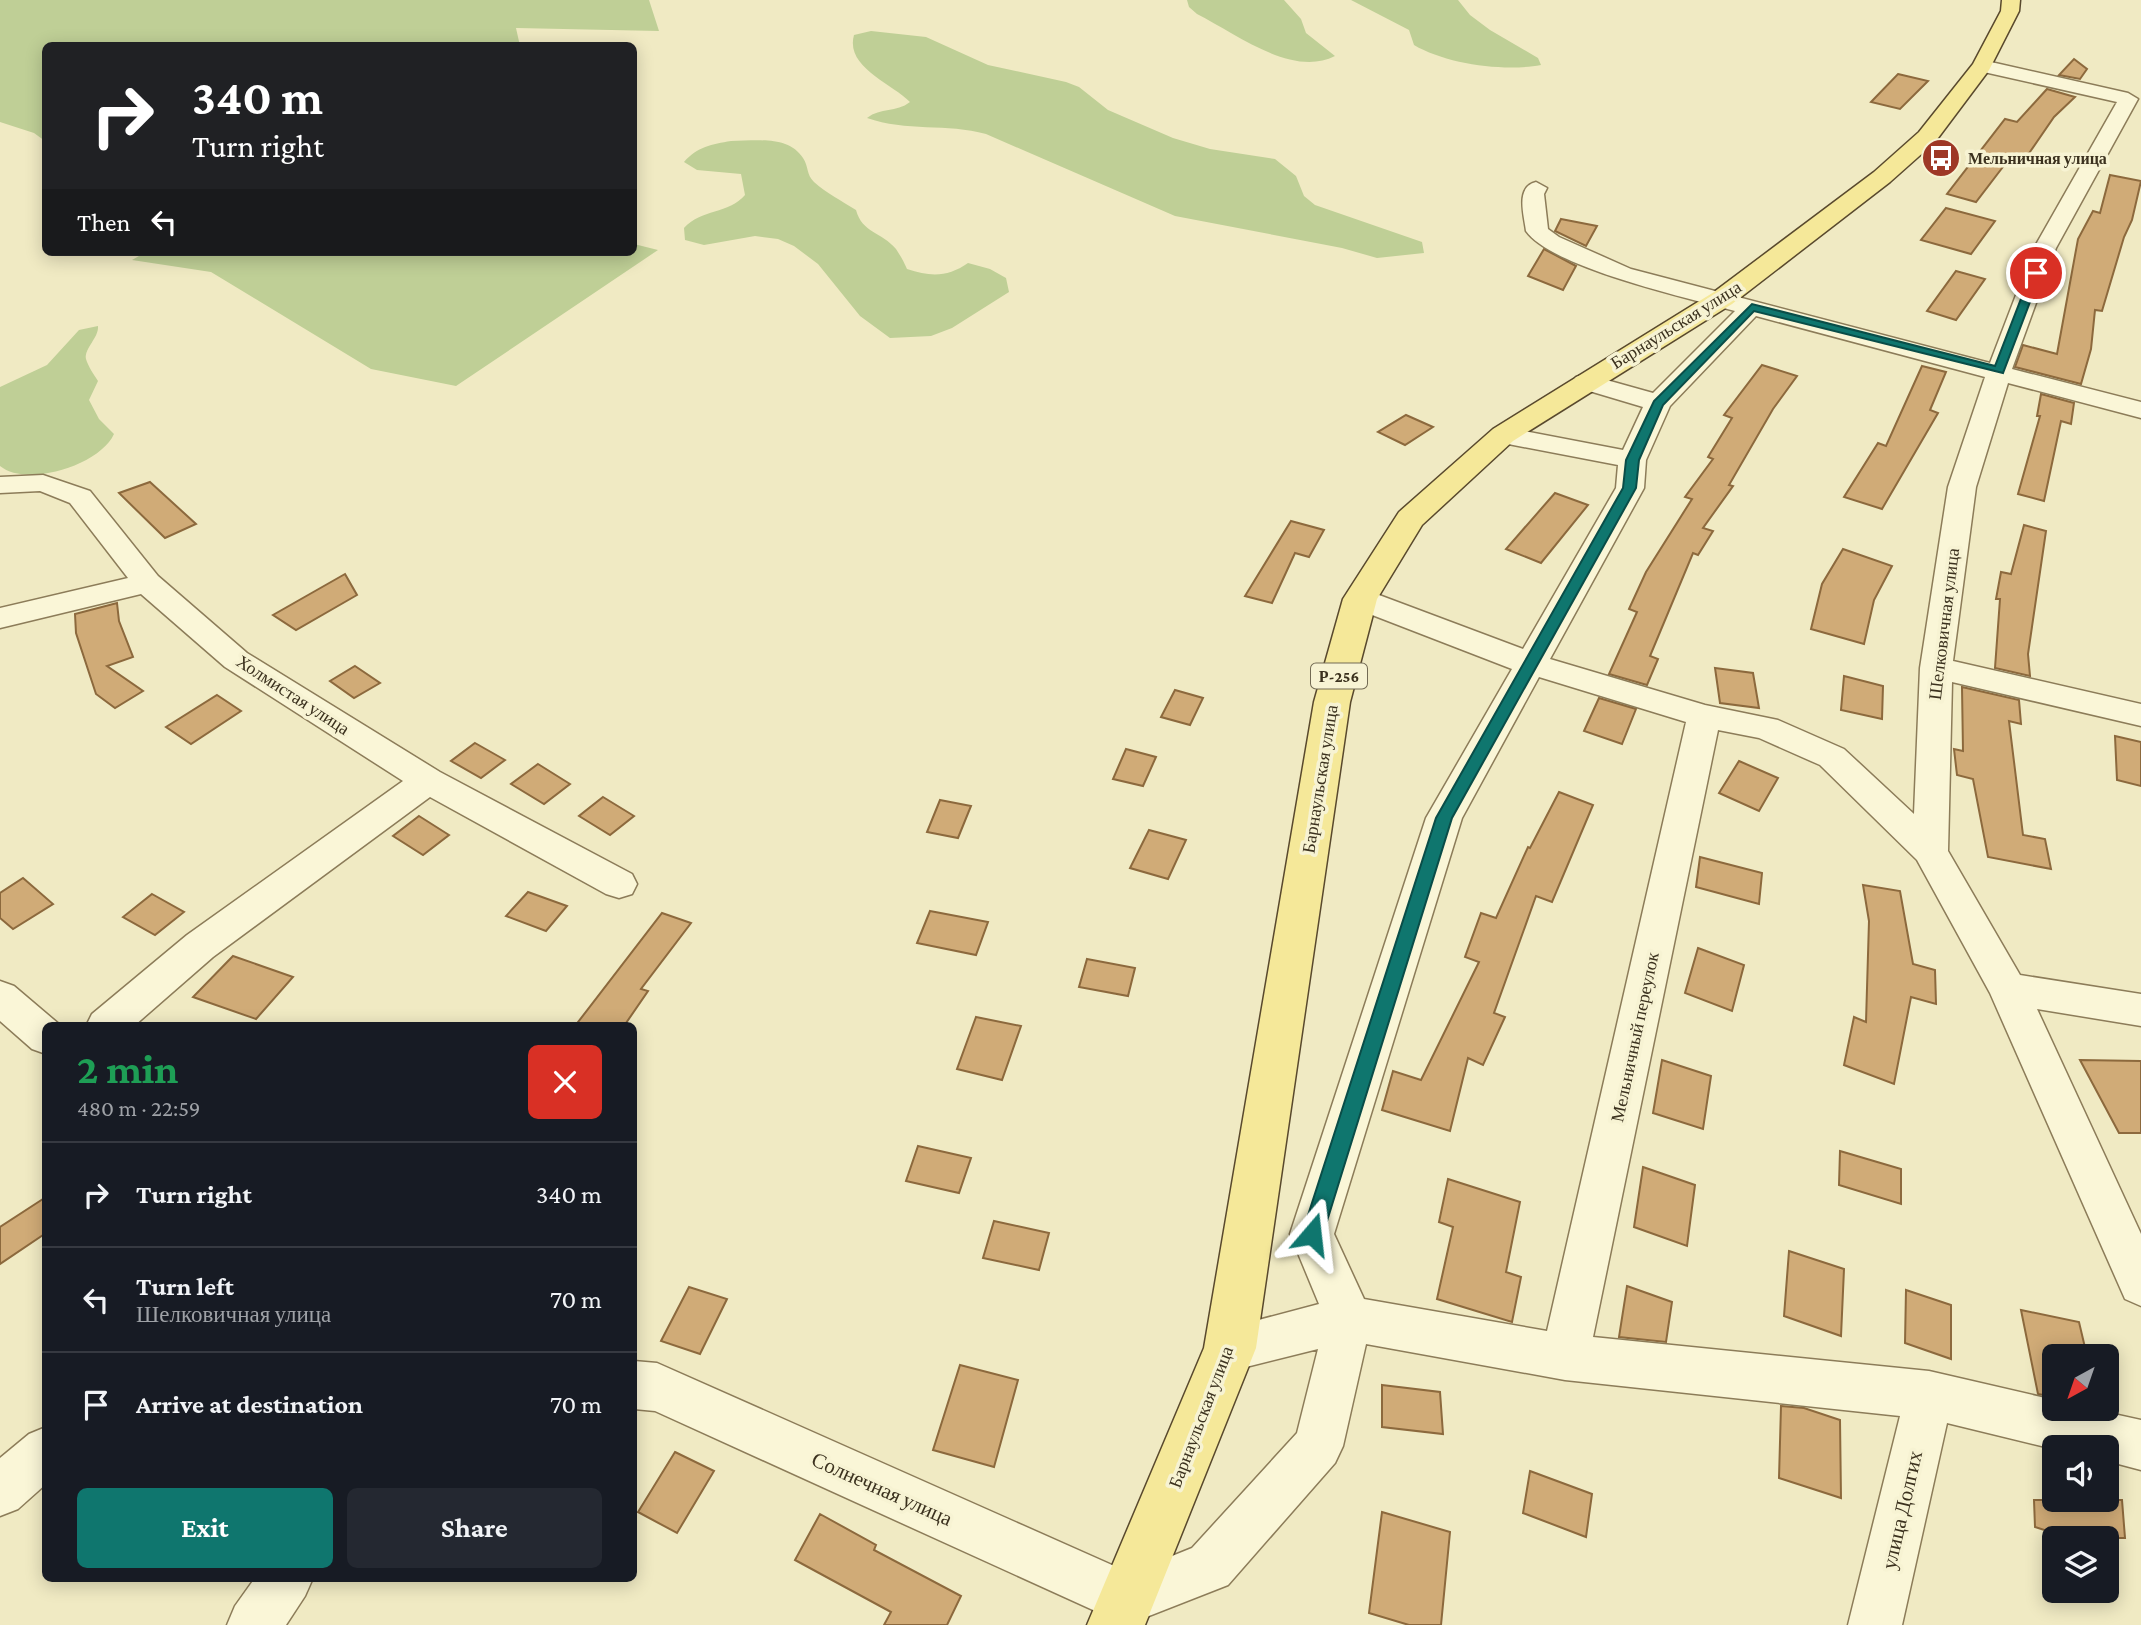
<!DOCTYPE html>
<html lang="en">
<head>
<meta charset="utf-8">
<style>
  :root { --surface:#171b24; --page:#242831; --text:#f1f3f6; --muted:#9ea1a6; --line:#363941; --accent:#0f766e }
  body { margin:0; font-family:"Crimson Pro",serif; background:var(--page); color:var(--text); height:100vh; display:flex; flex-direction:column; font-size:26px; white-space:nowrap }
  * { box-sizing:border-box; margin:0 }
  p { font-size:23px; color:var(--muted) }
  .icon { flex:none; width:38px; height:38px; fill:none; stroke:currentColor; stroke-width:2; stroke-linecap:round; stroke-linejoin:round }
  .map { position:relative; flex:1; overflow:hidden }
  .side { position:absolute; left:42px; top:1022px; width:595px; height:560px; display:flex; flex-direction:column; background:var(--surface); border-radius:10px; box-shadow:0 4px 18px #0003 }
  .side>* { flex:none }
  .banner { position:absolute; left:42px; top:42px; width:595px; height:214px; border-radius:10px; box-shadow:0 4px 18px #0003; background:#202124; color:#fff; overflow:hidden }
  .needle { width:46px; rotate:220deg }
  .buttons { position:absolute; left:2042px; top:1344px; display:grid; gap:14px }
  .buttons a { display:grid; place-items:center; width:77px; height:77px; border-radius:10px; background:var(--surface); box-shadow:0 4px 18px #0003; font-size:35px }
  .pin { position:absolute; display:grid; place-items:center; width:60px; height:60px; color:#fff; margin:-30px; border:4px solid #fff; border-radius:50%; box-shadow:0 2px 7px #0007 }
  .me { position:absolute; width:77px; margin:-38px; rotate:17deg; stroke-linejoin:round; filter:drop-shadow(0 0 5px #0008) }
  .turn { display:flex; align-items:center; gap:24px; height:147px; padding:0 35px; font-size:32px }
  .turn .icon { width:91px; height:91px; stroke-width:2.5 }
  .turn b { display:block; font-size:49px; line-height:60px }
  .then { display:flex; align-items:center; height:66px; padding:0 35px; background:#0003; gap:14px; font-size:26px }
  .round { display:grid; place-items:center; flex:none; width:74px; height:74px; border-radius:10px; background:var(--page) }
  .head { display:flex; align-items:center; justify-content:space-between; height:119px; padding:0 35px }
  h1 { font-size:42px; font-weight:700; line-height:52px; color:#1e9e55 }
  .primary-button { display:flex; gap:14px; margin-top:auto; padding:14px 35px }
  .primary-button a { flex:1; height:80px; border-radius:10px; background:var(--accent); color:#fff; font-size:28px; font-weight:700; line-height:80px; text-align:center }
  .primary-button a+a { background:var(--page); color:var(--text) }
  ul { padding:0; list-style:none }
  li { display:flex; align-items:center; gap:21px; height:105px; padding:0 35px; border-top:2px solid var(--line) }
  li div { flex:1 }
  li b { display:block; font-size:26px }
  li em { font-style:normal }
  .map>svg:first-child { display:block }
</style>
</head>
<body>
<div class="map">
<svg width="2141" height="1625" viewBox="0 0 2141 1625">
  <rect width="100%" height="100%" fill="#f0eac3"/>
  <g fill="#bfcf96">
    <polygon points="0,0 649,0 659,31 516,28 520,46 46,46 45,141 34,133 0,122"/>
    <path d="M1187 0H1284L1301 19 1306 33 1335 56C1292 78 1235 33 1197 14L1189 7Z"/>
    <path d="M1351 0H1458L1470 15 1490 30 1538 58 1541 65C1504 72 1446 64 1414 45L1409 30Z"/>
    <path d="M871 31 926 37 988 65 1066 82 1079 87 1108 110 1173 138 1210 149 1275 159 1296 176 1304 196 1315 205 1422 242 1424 253 1377 258 1342 248 1175 216 986 134C947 123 906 132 867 118 881 107 896 113 910 102 891 83 845 67 854 35Z"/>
    <path d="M731 141C755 141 788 135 803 158 809 167 806 174 814 182 826 193 842 201 856 210 862 233 882 232 896 249 900 255 904 262 907 269 931 277 948 277 968 263L990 269 1006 278 1009 292 952 328 931 336 890 338 860 316 818 264 794 246 778 239 755 236 704 245 685 240 684 228C701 209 729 214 745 195L741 174 697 170 684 162C697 147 712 144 731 141Z"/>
    <polygon points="634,244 658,250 456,386 371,369 211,272 132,260 146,252 634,252"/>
    <path d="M98 326C99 338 84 348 86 359 88 366 94 375 98 381L89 400 99 419 114 434C100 465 27 488 0 466V387L47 365 79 330Z"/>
  </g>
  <g fill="#d0ab77" stroke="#8c693d" stroke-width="2">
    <polygon points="2074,59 2087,69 2080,79 2059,75"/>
    <polygon points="1898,74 1928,81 1900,109 1871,102"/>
    <polygon points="2047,89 2075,97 2054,117 2023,162 2009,159 1976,202 1947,194 2005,119 2017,122"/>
    <polygon points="2110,175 2141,181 2132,220 2124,237 2102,311 2095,310 2091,349 2081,384 2015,367 2023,345 2057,354 2078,239 2093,211 2100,213"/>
    <polygon points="1946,208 1995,221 1971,254 1921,240"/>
    <polygon points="1561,219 1597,226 1586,246 1555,231"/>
    <polygon points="1544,249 1576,266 1563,290 1528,276"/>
    <polygon points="1956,271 1985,279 1956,320 1927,311"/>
    <polygon points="1762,365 1797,376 1773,409 1729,485 1733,486 1703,528 1713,531 1698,555 1693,553 1650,656 1658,659 1647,685 1609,674 1637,612 1629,609 1646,572 1692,499 1685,497 1713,459 1708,457 1732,418 1724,415"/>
    <polygon points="1922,366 1946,372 1930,410 1938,413 1882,509 1844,497 1878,443 1886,446"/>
    <polygon points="2041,394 2074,403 2071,424 2061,421 2044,501 2018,494 2040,416 2037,416"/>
    <polygon points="1406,415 1433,427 1405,445 1378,432"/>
    <polygon points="150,482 196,524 165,538 119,493"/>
    <polygon points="1555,493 1588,505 1541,563 1506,549"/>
    <polygon points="1291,521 1324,530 1309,557 1295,553 1272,603 1245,596"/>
    <polygon points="2024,525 2046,531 2028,654 2030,676 1995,668 2000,599 1996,599 2001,572 2011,574"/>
    <polygon points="1843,549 1892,566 1874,600 1864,644 1811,629 1822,584"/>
    <polygon points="345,574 357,595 296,630 273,615"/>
    <polygon points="117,603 119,621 133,657 107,666 143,691 115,708 96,694 76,633 75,614"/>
    <polygon points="355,666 380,683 354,698 330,681"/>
    <polygon points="1715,668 1753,673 1759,708 1720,703"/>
    <polygon points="1844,676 1883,686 1882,719 1841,710"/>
    <polygon points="1962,687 2019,700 2021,724 2009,721 2023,835 2045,839 2051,869 1988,857 1973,779 1957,775 1954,749 1963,751"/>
    <polygon points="1175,690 1203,698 1190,725 1161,717"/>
    <polygon points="217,695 241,711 191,744 166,727"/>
    <polygon points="1599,698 1636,709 1622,744 1584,731"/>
    <polygon points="2115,736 2141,742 2141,786 2117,780"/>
    <polygon points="475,743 505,760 481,778 451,761"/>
    <polygon points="1126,749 1156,757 1143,786 1113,779"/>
    <polygon points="1739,761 1778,778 1759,811 1719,793"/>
    <polygon points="538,764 570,784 544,804 511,784"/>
    <polygon points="1559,792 1593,805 1552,902 1536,896 1494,1013 1505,1017 1483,1065 1468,1058 1450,1131 1382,1110 1393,1071 1421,1080 1479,962 1465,957 1481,913 1496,918 1528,847 1530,848"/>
    <polygon points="603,797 634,816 610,835 579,816"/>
    <polygon points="940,800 971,806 958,838 927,832"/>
    <polygon points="419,816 449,835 423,855 393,836"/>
    <polygon points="1149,830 1186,840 1168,879 1130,868"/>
    <polygon points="1700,857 1762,873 1759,904 1696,887"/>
    <polygon points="23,878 53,904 13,929 0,918 0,893"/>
    <polygon points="1863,885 1900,891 1913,964 1935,970 1936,1004 1911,997 1894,1084 1844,1065 1854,1017 1866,1022 1869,921"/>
    <polygon points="528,892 567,906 546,931 506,916"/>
    <polygon points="152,894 184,912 155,935 123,917"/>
    <polygon points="930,911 988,922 976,955 917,943"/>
    <polygon points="662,913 691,923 641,989 648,991 624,1026 575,1026"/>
    <polygon points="1698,948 1744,965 1732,1011 1685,993"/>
    <polygon points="233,956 293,977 256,1019 193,997"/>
    <polygon points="1087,959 1135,968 1128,996 1079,987"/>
    <polygon points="976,1017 1021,1026 1002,1080 957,1069"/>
    <polygon points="1662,1060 1711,1076 1703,1129 1653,1113"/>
    <polygon points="2080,1060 2141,1061 2141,1133 2119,1133"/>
    <polygon points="918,1146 971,1158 959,1193 906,1181"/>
    <polygon points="1840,1151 1901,1169 1901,1204 1839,1185"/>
    <polygon points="1643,1167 1695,1185 1687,1246 1634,1227"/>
    <polygon points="1448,1179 1520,1202 1506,1272 1521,1277 1512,1322 1437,1299 1453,1227 1439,1222"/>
    <polygon points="46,1197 46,1233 0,1264 0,1227"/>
    <polygon points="994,1221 1049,1233 1039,1270 983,1258"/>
    <polygon points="1789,1251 1844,1269 1841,1336 1784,1316"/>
    <polygon points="1627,1286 1672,1302 1666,1342 1619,1337"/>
    <polygon points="689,1287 727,1299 700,1354 661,1341"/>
    <polygon points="1906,1290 1951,1305 1951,1359 1905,1343"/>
    <polygon points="2021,1310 2079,1322 2087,1356 2054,1356 2054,1397 2038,1394"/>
    <polygon points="960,1365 1018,1380 994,1467 933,1450"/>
    <polygon points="1382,1385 1440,1392 1443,1434 1382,1427"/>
    <polygon points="1781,1406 1804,1408 1840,1420 1841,1498 1779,1478"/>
    <polygon points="675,1452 714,1471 677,1533 638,1512"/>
    <polygon points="1530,1471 1592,1494 1586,1537 1523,1513"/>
    <polygon points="2034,1500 2122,1500 2125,1538 2069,1538 2035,1527"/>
    <polygon points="1382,1512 1450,1532 1441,1625 1409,1625 1369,1613"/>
    <polygon points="820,1514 876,1545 874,1550 961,1596 947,1625 884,1625 891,1612 795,1560"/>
  </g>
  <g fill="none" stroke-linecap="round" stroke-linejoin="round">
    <defs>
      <g id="street">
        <path d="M1982 60 2128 93 2138 99 2056 248 2012 369 2141 402V418L2008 383 1976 487 1953 661 2141 704V726L1952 682 1948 851 2020 975 2141 994V1026L2037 1009 2141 1234V1306L2125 1299 1990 993 1917 860 1820 765 1759 738 1718 730 1593 1337 1929 1371 2054 1400V1409H2091L2141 1420V1470L2107 1461V1447L2054 1449 1947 1423 1902 1625H1848L1900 1416 1565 1380 1366 1344 1343 1446 1335 1463 1228 1585 1126 1625 655 1411 634 1409V1361L657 1363 1130 1573 1192 1548 1297 1433 1318 1349 1230 1371 1213 1364 1207 1348 1213 1332 1319 1304 1290 1234 1426 818 1512 669 1349 606 1345 599 1349 592 1360 589 1371 592 1523 649 1616 488 1618 465 1503 443 1494 441 1490 435 1494 429 1503 427 1623 450 1643 407 1576 387 1572 382 1576 377 1585 374 1653 393 1735 311C1689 298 1552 268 1526 231 1524 215 1515 187 1536 182L1547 188 1544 194 1548 229 1559 237 1631 269 1990 363 2034 248 2117 102 1975 70 1973 66 1975 62ZM1756 316 1985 377 1948 487 1920 668 1914 814 1844 749 1778 720 1705 705 1550 659 1644 488 1646 460 1670 406ZM1539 677 1686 722 1547 1331 1364 1299 1334 1234 1462 818Z"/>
        <polygon points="43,475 90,491 158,576 247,653 440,772 632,874 637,884 632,894 619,898 606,894 430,797 213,957 134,1026 86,1026 92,1014 187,935 403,781 225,667 141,594 0,628 0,608 128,578 70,503 40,491 0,493 0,477"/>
        <polygon points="0,981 14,986 60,1025 46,1026 46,1054 32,1049 0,1021"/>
        <polygon points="46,1427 46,1484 18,1509 0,1516 0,1458 29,1434"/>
        <polygon points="255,1578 313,1578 305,1596 286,1625 227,1625 235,1606"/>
      </g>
      <polygon id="primary" points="2002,0 2020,0 2019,11 1989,70 1935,142 1890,182 1732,304 1513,441 1422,525 1377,599 1350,702 1256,1348 1145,1625 1087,1625 1204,1348 1314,702 1343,599 1399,512 1493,429 1714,292 1874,172 1919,132 1973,64 2001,11"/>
    </defs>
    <use href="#street" stroke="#8c7c59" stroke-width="3"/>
    <use href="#primary" stroke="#59492d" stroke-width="3"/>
    <use href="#street" fill="#faf6d7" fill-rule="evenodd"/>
    <use href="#primary" fill="#f5e899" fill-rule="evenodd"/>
  </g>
  <polygon fill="#0f766e" stroke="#0a4d48" stroke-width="2" points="2036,270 2041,273 2003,373 1754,311 1663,405 1639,460 1636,488 1452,818 1323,1234 1320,1241 1312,1244 1305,1241 1302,1234 1436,818 1623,488 1626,460 1654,401 1752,304 1995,366 2031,273"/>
  <defs>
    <symbol id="bus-disc" viewBox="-11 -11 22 22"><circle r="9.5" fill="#9e3826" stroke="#f7f3d3"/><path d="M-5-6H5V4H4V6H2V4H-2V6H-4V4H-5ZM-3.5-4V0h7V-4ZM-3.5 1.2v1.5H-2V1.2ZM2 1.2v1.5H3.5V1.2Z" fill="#fff"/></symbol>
  </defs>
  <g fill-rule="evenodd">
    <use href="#bus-disc" x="1919" y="136" width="44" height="44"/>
  </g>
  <g text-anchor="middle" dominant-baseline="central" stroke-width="7" stroke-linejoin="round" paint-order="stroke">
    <g font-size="16" font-weight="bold" fill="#3b311e" stroke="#f7f3d3" text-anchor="start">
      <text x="1968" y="158">Мельничная улица</text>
    </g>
    <rect fill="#f7f3d3" stroke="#736b54" stroke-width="2" x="1311" y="663.5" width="56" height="25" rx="5"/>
    <g font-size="16" font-weight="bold" fill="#3b311e">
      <text x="1339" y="676">Р-256</text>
    </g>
    <g font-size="18" fill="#3b311e" stroke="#f7f3d3">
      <text transform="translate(1676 325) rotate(-32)">Барнаульская улица</text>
      <text transform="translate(1944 624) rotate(-83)">Шелковичная улица</text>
      <text transform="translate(293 695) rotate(33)">Холмистая улица</text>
      <text transform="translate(1320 779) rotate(-81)">Барнаульская улица</text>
      <text transform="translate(1635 1037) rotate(-78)">Мельничный переулок</text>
      <text transform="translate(1201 1417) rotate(-69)">Барнаульская улица</text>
    </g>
    <g font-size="21" fill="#3b311e" stroke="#f7f3d3">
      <text transform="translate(882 1489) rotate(24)">Солнечная улица</text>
      <text transform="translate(1902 1510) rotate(-77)">улица Долгих</text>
    </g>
  </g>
</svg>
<div class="buttons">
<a><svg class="needle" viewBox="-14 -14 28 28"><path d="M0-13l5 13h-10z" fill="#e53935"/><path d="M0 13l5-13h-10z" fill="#9ea1a6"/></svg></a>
<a><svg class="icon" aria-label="sound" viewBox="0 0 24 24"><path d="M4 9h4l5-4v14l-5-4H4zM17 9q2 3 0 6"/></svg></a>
<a><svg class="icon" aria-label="layers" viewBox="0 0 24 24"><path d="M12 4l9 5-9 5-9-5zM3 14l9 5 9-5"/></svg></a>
</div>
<div class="pin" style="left:2036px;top:273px;background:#d93025"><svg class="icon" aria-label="arrive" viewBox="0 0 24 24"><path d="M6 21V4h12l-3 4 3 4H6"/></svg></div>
<svg class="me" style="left:1312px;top:1234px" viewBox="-20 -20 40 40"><path d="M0-17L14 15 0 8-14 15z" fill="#0f766e" stroke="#fff" stroke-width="4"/></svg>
<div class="banner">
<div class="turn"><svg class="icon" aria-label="right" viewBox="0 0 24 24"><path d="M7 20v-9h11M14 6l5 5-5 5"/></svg><div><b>340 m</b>Turn right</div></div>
<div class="then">Then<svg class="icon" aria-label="left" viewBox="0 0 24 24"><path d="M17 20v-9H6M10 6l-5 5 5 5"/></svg></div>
</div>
<section class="side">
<div class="head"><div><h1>2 min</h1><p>480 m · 22:59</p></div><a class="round" style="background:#d93025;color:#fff"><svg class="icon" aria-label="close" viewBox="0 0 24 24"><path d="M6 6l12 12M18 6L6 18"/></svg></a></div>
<ul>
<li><svg class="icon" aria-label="right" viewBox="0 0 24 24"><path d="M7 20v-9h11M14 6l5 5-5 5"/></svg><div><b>Turn right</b></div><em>340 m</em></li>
<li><svg class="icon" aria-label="left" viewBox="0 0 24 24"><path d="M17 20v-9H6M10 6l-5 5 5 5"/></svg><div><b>Turn left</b><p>Шелковичная улица</p></div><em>70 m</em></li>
<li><svg class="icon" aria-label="arrive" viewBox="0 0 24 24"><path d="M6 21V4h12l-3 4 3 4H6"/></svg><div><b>Arrive at destination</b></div><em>70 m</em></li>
</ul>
<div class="primary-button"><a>Exit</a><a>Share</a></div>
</section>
</div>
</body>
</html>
